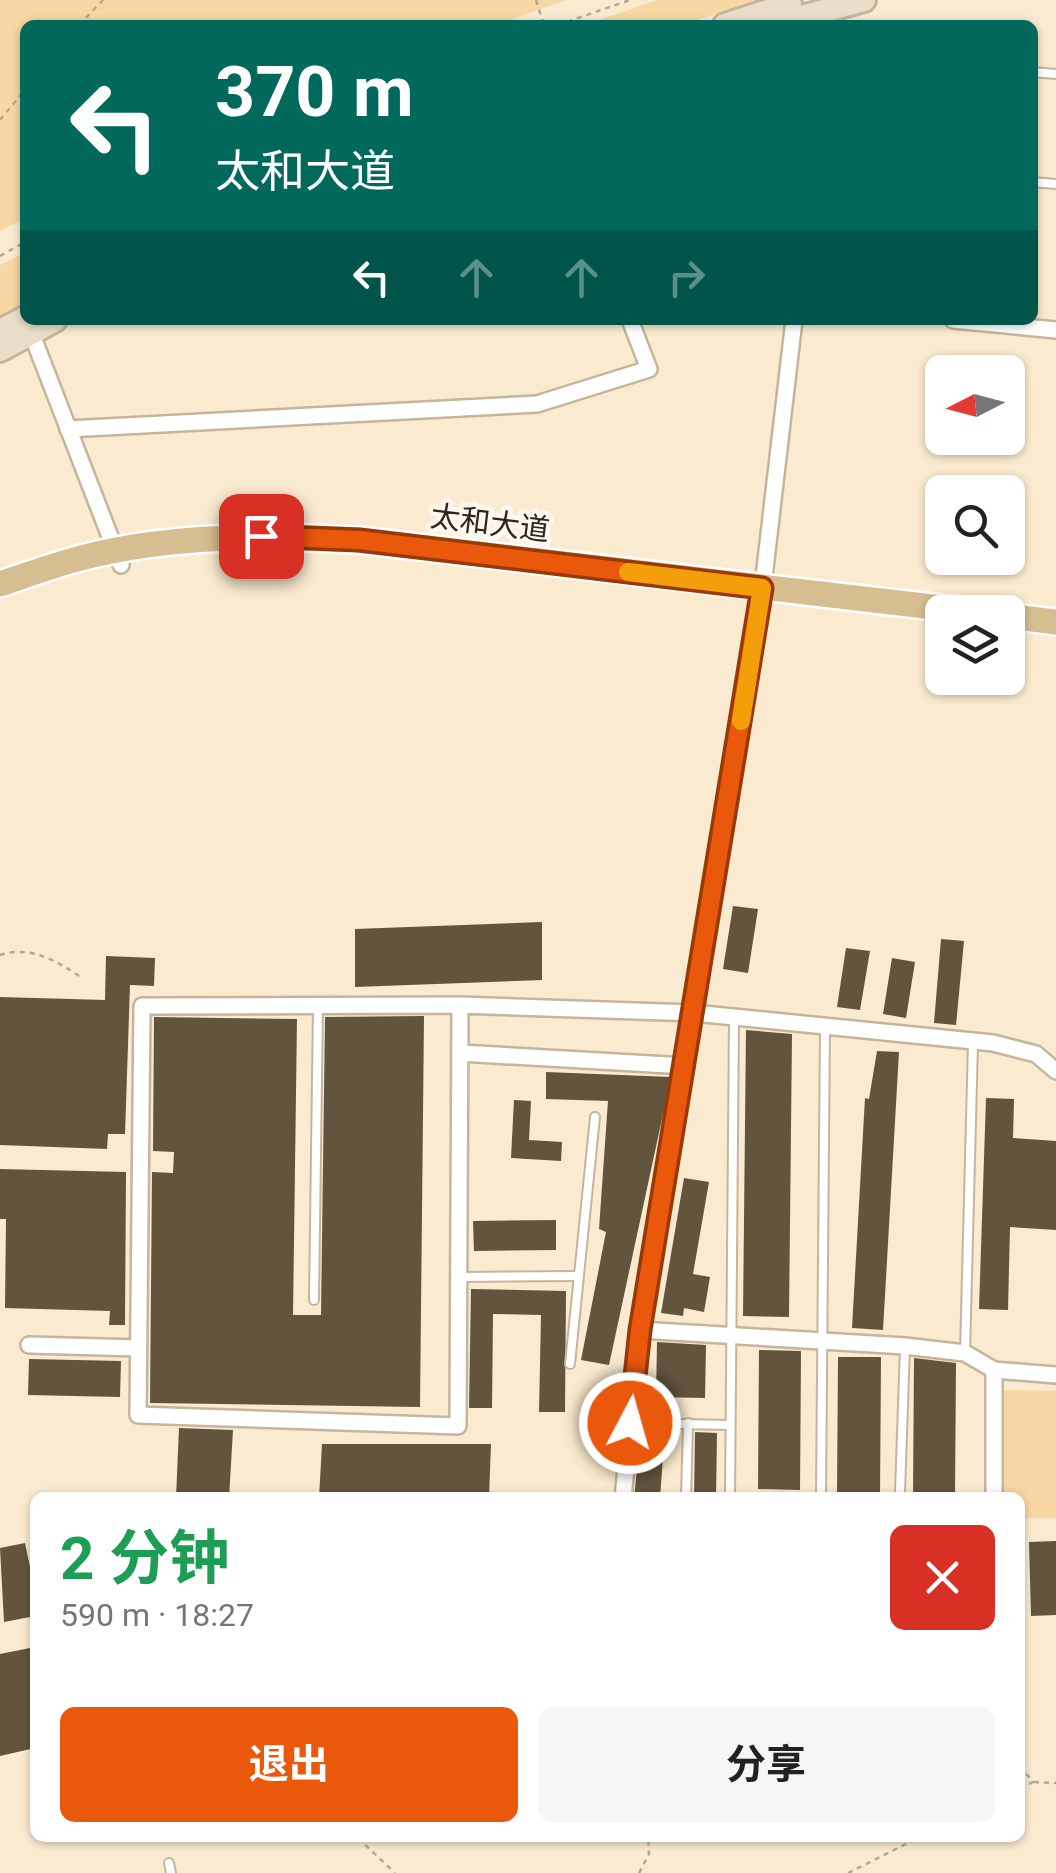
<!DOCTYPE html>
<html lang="zh">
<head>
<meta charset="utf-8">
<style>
  :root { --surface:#fff; --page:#f6f6f6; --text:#222; --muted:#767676; --accent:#ea580c }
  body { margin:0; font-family:Roboto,"Noto Sans SC",sans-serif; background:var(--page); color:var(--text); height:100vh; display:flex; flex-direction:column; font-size:38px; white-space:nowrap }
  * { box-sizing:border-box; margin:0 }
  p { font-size:32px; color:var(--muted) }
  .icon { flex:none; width:55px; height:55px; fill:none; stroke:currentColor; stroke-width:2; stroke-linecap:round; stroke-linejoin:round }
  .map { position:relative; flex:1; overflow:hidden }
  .side { position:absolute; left:30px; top:1492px; width:995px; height:350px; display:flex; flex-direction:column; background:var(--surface); border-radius:15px; box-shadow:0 2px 8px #0004 }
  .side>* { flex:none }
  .hud { position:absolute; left:20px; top:20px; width:1018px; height:305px; border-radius:15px; box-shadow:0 2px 8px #0004; background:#00695c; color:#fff; overflow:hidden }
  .needle { width:65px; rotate:264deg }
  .fabs { position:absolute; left:925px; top:355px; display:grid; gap:20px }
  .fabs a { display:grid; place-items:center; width:100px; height:100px; border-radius:15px; background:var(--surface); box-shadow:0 2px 8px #0004; font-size:50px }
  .pin { position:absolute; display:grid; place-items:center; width:85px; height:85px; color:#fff; margin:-42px; border-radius:20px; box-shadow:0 5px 15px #0006 }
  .me { position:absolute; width:110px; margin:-55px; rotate:6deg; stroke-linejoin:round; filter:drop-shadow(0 0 8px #0008) }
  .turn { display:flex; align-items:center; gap:35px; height:210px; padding:0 30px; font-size:45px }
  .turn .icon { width:130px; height:130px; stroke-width:2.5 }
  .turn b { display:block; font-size:70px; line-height:85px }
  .lanes { display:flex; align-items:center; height:95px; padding:0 30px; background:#0003; justify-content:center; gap:50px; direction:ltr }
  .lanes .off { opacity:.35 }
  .round { display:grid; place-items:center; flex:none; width:105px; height:105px; border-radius:15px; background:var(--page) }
  .head { display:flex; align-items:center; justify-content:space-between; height:170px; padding:0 30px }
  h1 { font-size:60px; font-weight:700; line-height:75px; color:#1e9e55 }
  .cta { display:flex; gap:20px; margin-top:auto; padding:20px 30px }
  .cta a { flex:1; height:115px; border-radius:15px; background:var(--accent); color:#fff; font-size:40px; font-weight:700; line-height:115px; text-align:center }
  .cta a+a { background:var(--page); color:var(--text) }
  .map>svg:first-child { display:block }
</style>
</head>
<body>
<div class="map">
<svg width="1056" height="1873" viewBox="0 0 1056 1873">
  <rect width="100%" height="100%" fill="#faeacf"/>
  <g fill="#f7d7a3">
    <polygon points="0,0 566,0 495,25 25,25 25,218 0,231"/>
    <polygon points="657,0 759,0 682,25 585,25"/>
    <polygon points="25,253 25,303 0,316 0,265"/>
    <polygon points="1004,1390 1056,1391 1056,1518 1020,1518 1020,1498 1003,1497"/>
  </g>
  <g fill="#62543d">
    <polygon points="733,906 758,909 748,973 723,969"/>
    <polygon points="542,922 542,980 355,987 355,929"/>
    <polygon points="941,939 964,941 956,1025 934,1023"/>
    <polygon points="846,948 870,951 860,1010 837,1007"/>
    <polygon points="106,956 155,958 154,986 130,985 125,1134 108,1134 107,1149 0,1145 0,997 105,1000"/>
    <polygon points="892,958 915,962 906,1018 883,1014"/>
    <polygon points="424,1016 420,1407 150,1403 152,1172 173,1173 174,1152 153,1151 154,1017 297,1019 293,1315 321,1315 325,1017"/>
    <polygon points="746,1030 792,1034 789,1317 743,1316"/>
    <polygon points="877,1051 899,1052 883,1330 852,1328 865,1098 869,1099"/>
    <polygon points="546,1072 671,1077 609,1365 581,1360 606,1232 599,1229 608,1101 546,1099"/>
    <polygon points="986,1098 1014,1099 1013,1138 1056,1141 1056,1230 1010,1227 1008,1310 979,1309"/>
    <polygon points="514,1100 531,1101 529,1140 562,1142 561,1161 511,1158"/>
    <polygon points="0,1169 126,1172 125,1325 109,1325 110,1311 5,1308 6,1219 0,1219"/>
    <polygon points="684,1178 709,1182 693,1274 710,1277 704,1312 684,1308 683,1316 661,1313"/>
    <polygon points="556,1220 556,1250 474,1251 473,1221"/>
    <polygon points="471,1289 566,1291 565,1412 539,1412 541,1315 493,1314 492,1408 469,1408"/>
    <polygon points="657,1342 706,1345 705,1398 656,1397"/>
    <polygon points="759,1350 801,1351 800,1490 758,1489"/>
    <polygon points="838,1357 881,1357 880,1496 837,1495"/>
    <polygon points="914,1358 956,1363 955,1497 913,1497"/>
    <polygon points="29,1359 121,1361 120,1397 28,1395"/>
    <polygon points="179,1428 233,1430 229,1498 176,1498"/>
    <polygon points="641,1431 665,1431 660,1498 634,1498"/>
    <polygon points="695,1432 717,1433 716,1498 694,1498"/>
    <polygon points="322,1444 491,1444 489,1498 319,1498"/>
    <polygon points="1056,1541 1056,1615 1031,1616 1029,1542"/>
    <polygon points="25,1543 35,1591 35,1616 4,1622 0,1548"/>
    <polygon points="35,1647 35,1748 0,1756 0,1654"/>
  </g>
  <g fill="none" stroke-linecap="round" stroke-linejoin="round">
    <defs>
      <g id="lane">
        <polyline points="1032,72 1056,74"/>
        <polyline points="1032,182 1056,184"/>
        <polyline points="459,1277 578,1276"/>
        <polyline points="314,1300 318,1005"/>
        <polyline points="965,1353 973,1043"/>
        <polyline points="570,1364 595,1117"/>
        <polyline points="630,1423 730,1425"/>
        <polyline points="900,1492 905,1347"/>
        <polyline points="821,1495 825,1026"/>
        <polyline points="686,1498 688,1423"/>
        <polyline points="730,1498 734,1017"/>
        <polyline points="169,1863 171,1873"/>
      </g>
      <g id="street">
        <polyline points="953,320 1056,330"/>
        <polyline points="29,327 121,565"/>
        <polyline points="68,429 537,404 649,369 630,320"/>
        <polyline points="460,1005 458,1426 138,1415 142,1006 460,1005 694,1013 993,1043 1036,1054 1056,1071"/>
        <polyline points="460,1053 686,1066"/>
        <polyline points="640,1330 905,1346 965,1353 994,1370 1056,1375"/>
        <polyline points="29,1345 138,1348"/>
        <polyline points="994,1370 994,1498"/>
        <polyline points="623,1498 640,1330 761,603 794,320"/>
      </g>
      <g id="secondary">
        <polyline points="725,25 790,4"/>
        <polyline points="773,25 864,0"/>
        <polyline points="0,331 25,318"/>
        <polyline points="0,350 55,320"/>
      </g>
      <g id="primary">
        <path d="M0 584C27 575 54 565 81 558 172 534 267 536 359 540L976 612"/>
        <polyline points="1008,616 1056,622"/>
      </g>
    </defs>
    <use href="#lane" stroke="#c5b59c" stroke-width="12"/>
    <use href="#street" stroke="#c5b59c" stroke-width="20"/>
    <use href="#secondary" stroke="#c5b59c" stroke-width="28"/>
    <use href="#primary" stroke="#fff" stroke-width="30"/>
    <g stroke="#b5a893" stroke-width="2.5" stroke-dasharray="5 5" stroke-linecap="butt">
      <polyline points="536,0 543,22"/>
      <polyline points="79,25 103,0"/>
      <polyline points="558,25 630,0"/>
      <polyline points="0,120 25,90"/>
      <polyline points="0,256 25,242"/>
      <path d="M0 955C31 945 57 961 82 978"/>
      <polyline points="1020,1766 1033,1782 1020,1788"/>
      <polyline points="1034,1782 1056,1783"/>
      <polyline points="358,1838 395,1873"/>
      <polyline points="639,1873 649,1854 648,1838"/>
      <polyline points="848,1873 918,1838"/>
    </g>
    <use href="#lane" stroke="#fff" stroke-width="8"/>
    <use href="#street" stroke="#fff" stroke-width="15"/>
    <use href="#secondary" stroke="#ebdec8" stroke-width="22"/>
    <use href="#primary" stroke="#d7be91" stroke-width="25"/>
  </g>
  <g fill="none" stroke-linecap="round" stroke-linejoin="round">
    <defs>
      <polyline id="route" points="261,536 359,540 762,588 640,1330 630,1423"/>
    </defs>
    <use href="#route" stroke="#983908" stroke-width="25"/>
    <use href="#route" stroke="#ea580c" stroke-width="18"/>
    <polyline stroke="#f59e0b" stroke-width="18" points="628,572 762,588 741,721"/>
  </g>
  <g text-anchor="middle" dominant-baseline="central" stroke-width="10" stroke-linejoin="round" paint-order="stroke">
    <g font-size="30" fill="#2b251b" stroke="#fff8ee">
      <text transform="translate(490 523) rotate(7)">太和大道</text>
    </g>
  </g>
</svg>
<div class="fabs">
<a><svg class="needle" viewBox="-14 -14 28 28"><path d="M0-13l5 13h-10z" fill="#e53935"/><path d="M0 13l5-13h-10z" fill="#767676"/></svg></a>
<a><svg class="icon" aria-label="search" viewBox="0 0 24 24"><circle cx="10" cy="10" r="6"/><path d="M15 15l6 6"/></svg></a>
<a><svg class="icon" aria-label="layers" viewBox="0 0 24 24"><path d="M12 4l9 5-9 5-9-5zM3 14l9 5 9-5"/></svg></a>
</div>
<div class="pin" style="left:261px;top:536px;background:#d93025"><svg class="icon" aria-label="arrive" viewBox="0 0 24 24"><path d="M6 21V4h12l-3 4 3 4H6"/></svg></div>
<svg class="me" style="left:630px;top:1423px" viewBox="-20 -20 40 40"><circle r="17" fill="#ea580c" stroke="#fff" stroke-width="3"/><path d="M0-11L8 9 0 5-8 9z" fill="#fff"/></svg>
<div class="hud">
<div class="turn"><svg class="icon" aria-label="left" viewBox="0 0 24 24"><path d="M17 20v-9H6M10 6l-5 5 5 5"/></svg><div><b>370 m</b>太和大道</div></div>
<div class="lanes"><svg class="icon" aria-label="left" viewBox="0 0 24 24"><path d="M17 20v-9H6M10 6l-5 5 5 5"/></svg><svg class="icon off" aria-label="ahead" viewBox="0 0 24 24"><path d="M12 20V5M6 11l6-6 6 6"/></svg><svg class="icon off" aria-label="ahead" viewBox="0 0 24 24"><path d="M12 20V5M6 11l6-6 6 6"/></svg><svg class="icon off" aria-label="right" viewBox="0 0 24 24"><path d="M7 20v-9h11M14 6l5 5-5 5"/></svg></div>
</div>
<section class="side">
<div class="head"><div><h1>2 分钟</h1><p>590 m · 18:27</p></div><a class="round" style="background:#d93025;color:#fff"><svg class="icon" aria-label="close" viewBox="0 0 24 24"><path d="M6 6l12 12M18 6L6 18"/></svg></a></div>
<div class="cta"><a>退出</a><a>分享</a></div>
</section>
</div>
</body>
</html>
